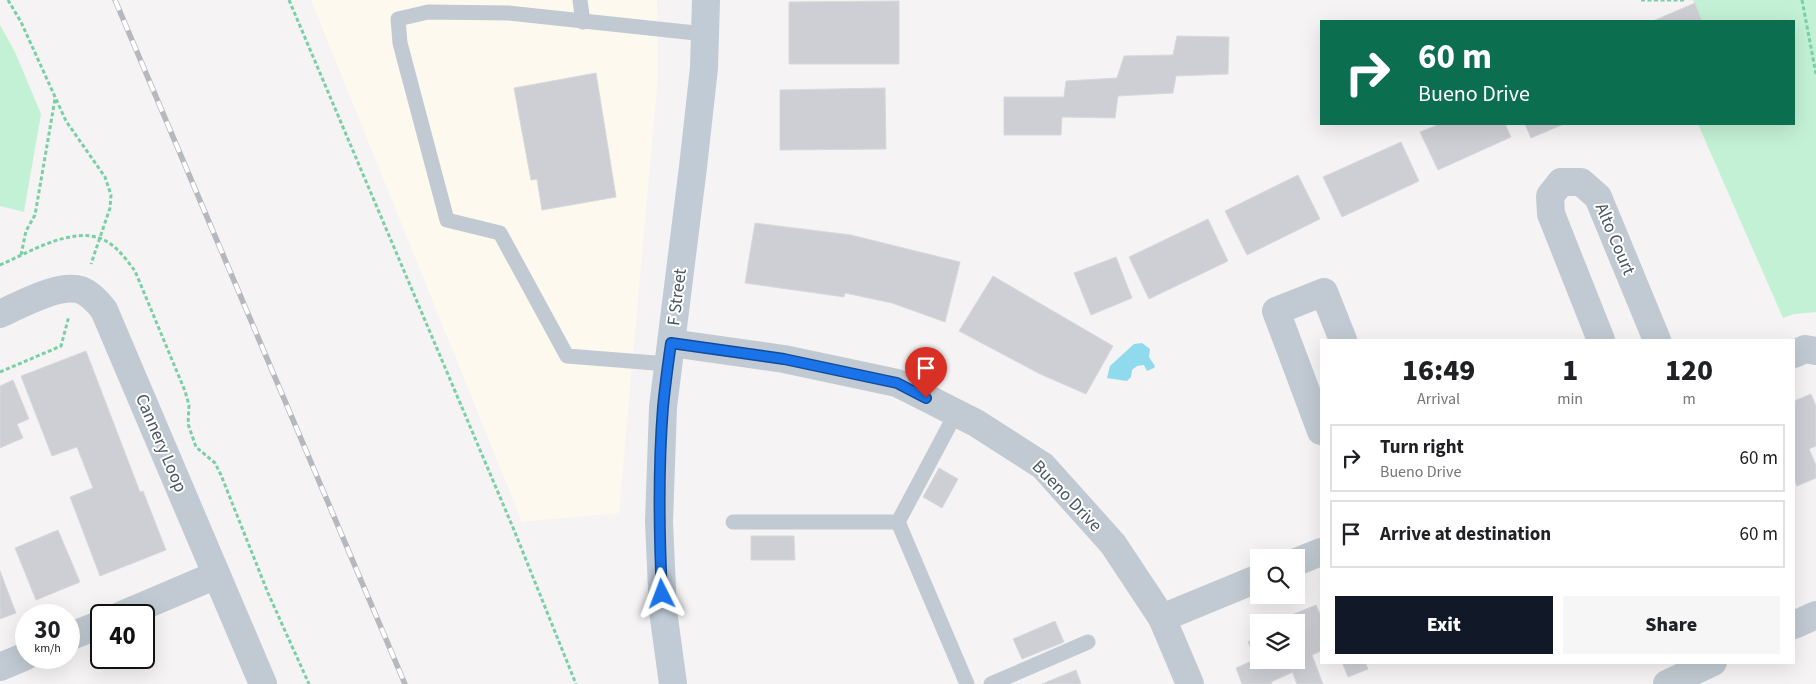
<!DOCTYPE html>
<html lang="en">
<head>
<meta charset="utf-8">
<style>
  :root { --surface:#fff; --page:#f6f6f6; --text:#202124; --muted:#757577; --line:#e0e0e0; --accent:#111827 }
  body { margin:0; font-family:"Source Sans 3",sans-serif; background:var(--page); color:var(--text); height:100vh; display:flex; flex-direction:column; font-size:19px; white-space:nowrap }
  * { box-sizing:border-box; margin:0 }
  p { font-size:16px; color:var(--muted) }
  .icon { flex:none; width:28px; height:28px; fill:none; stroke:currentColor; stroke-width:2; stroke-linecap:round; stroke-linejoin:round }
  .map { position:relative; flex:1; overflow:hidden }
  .drawer { position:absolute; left:1320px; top:339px; width:475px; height:325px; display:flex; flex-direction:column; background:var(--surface); border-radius:0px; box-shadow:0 5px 20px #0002 }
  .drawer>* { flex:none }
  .guide { position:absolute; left:1320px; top:20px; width:475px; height:105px; border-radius:0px; box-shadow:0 5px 20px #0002; background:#0b6e4f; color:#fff; overflow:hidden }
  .fabs { position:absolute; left:1250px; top:549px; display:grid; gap:10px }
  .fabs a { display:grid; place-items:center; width:55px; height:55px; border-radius:0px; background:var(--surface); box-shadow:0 5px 20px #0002; font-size:25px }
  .speed { position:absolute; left:15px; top:604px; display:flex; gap:10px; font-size:25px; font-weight:700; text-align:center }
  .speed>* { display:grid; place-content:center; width:65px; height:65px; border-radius:50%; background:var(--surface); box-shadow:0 5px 20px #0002; line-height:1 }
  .speed small { font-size:12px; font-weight:400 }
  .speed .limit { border:2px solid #111; border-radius:8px; background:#fff; color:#111 }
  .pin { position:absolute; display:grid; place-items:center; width:42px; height:42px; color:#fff; margin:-51px -21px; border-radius:50% 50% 50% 0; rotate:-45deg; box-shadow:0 0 5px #0007 }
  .pin .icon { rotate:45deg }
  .me { position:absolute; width:55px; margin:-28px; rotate:357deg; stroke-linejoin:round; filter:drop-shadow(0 0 4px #0008) }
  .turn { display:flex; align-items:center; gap:18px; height:105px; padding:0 15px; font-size:22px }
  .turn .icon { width:65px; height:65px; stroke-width:2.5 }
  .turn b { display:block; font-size:35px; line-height:42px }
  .eta { display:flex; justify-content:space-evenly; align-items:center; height:85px; text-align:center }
  .eta b { font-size:30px; font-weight:800; line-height:35px }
  .button { display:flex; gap:10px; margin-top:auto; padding:10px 15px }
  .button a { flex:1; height:58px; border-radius:0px; background:var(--accent); color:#fff; font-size:20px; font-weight:800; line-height:58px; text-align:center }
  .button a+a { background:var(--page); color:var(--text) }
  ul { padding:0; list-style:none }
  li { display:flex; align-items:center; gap:15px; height:68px; margin:0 10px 8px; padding:0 5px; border:2px solid var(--line); border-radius:0px }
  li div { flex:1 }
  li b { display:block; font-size:19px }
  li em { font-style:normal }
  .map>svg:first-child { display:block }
</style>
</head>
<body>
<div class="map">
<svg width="1816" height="684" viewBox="0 0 1816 684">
  <rect width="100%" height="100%" fill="#f5f3f3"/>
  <polygon fill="#fdf9ef" points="311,0 657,0 658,75 619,513 522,522"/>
  <g fill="#c3f1d5">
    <polygon points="1693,0 1816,0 1816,312 1794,314 1783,318 1698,124 1794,124 1794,21 1702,21"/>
    <polygon points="0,25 15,52 41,114 24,212 0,206"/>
  </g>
  <polygon fill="#90daee" points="1142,343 1150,349 1149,357 1155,366 1154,368 1147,371 1144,365 1137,366 1132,370 1131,377 1127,381 1107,378 1110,366 1134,344"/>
  <g fill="#cdcfd5" stroke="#d7d9de">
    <polygon points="899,1 899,64 789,64 789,2"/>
    <polygon points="1695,3 1702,21 1653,21"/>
    <polygon points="1177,36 1229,37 1228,74 1176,76 1173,93 1118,96 1115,118 1062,117 1061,135 1004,135 1004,97 1064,97 1066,81 1117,78 1124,56 1173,55"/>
    <polygon points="596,73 616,197 542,210 537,179 531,180 514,88"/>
    <polygon points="885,88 886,149 780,150 780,90"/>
    <polygon points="1440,124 1505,124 1511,137 1438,170 1420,132"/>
    <polygon points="1525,124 1564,124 1531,138"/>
    <polygon points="1401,142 1419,181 1342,217 1323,177"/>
    <polygon points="1298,175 1320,219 1247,255 1225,211"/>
    <polygon points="1208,219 1228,261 1149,299 1129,257"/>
    <polygon points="755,223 851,235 960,262 945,322 892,303 845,293 844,297 745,283"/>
    <polygon points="1116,257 1132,298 1091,315 1074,273"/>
    <polygon points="993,276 1113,346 1086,394 1040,374 959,331"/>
    <polygon points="86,351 140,492 143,491 166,550 100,576 70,497 93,488 77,447 52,456 21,376"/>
    <polygon points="13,380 29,419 17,424 23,438 0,448 0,386"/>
    <polygon points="1811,394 1816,406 1816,446 1809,449 1816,465 1816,478 1797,486 1794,479 1794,401"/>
    <polygon points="939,468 958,479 942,508 923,497"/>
    <polygon points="58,530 80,582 36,600 15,548"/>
    <polygon points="751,536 794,536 795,560 751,560"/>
    <polygon points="0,571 16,613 0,619"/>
    <polygon points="1316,605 1321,616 1321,651 1312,655 1323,684 1297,684 1288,660 1296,660 1296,622 1285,622 1284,618"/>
    <polygon points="1055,621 1064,642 1022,659 1013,639"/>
    <polygon points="1259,636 1259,660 1288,660 1293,672 1271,682 1272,684 1242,684 1236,668 1256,659 1248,642"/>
    <polygon points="1342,662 1365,662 1368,669 1348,677"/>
    <polygon points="1076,670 1081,684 1042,684"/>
  </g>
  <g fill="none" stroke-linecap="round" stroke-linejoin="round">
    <g stroke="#7ad0a6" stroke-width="3" stroke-dasharray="4 2.5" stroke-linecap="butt">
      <polyline points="8,0 21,22 66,121 105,177 111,195 110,208 91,264"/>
      <polyline points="289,0 514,530 576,684"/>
      <polyline points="1641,0 1684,0"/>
      <polyline points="1802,0 1816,74"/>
      <polyline points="21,255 26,231 35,215 55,99"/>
      <path d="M0 265C28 253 71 226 102 239 116 245 126 259 135 271L185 391 189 405 188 424 196 447 215 463 221 475 268 593 309 684"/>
      <polyline points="0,372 61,346 69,316"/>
    </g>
    <g stroke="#c1cad2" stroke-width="15">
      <polyline points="580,0 583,22"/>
      <polyline points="668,364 567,356 500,233 447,220 400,43 398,19 428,12 508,13 705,34"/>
      <polyline points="733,522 898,522 967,684"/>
      <polyline points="898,522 956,413"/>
      <polyline points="991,684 1088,642"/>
    </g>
    <g stroke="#c1cad2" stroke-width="28">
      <path d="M0 314C20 305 59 283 81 290 91 294 98 302 104 310L263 684"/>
      <polyline points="1601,340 1551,214 1550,196 1561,182 1581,182 1598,197 1657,340"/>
      <polyline points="671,343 784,359 897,383 976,423 1043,466 1113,544 1162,618 1190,684"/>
      <polyline points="1794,354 1805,349 1816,351"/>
      <polyline points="1321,431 1276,311 1324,292 1343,340"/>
      <polyline points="1296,562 1321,552"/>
      <polyline points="122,615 216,575"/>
      <polyline points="1162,618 1259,578"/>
      <polyline points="1794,625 1816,615"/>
      <polyline points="69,637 101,624"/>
      <polyline points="0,667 26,656"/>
      <polyline points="1667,684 1713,662"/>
    </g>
    <polyline stroke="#c1cbd6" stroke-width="28" points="673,684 663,611 659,522 663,407 693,167 704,68 706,0"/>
    <defs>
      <polyline id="rail" points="115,0 405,684"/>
    </defs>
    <use href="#rail" stroke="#b5b8bd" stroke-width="5.5"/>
    <use href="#rail" stroke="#fff" stroke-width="4" stroke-dasharray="11" stroke-linecap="butt"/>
  </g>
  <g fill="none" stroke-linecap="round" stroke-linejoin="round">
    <defs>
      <path id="route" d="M662 594C659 532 658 469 663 407 665 386 668 364 671 343L784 359 897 383 926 398"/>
    </defs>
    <use href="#route" stroke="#114b97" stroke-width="12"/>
    <use href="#route" stroke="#1a73e8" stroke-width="9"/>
  </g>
  <g text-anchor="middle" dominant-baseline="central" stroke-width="4" stroke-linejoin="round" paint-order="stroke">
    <g font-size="18" fill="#4a5661" stroke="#fff">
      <text transform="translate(1615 239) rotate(67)">Alto Court</text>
      <text transform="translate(677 297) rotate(-83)">F Street</text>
      <text transform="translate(161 443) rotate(67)">Cannery Loop</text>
      <text transform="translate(1067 496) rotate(46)">Bueno Drive</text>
    </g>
  </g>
</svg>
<div class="fabs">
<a><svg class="icon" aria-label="search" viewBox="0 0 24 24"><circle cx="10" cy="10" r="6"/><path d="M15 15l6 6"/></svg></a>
<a><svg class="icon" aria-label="layers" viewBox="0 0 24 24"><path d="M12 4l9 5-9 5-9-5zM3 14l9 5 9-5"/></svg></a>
</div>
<div class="speed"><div>30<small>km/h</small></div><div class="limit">40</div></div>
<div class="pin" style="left:926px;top:398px;background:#d93025"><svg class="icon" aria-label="arrive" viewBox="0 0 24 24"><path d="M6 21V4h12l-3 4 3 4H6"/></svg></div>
<svg class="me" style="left:662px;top:594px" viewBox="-20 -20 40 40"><path d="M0-17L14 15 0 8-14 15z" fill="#1a73e8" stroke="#fff" stroke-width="4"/></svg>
<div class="guide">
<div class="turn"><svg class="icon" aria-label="right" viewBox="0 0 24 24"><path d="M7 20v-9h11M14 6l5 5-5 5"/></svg><div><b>60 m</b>Bueno Drive</div></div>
</div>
<section class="drawer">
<div class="eta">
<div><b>16:49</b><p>Arrival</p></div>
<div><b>1</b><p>min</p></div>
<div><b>120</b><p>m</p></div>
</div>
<ul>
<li><svg class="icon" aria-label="right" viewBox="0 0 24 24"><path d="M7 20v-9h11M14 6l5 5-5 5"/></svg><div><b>Turn right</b><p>Bueno Drive</p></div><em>60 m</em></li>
<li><svg class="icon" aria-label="arrive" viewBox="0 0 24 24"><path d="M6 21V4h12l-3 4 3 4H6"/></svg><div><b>Arrive at destination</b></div><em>60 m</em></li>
</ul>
<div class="button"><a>Exit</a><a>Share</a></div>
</section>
</div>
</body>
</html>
